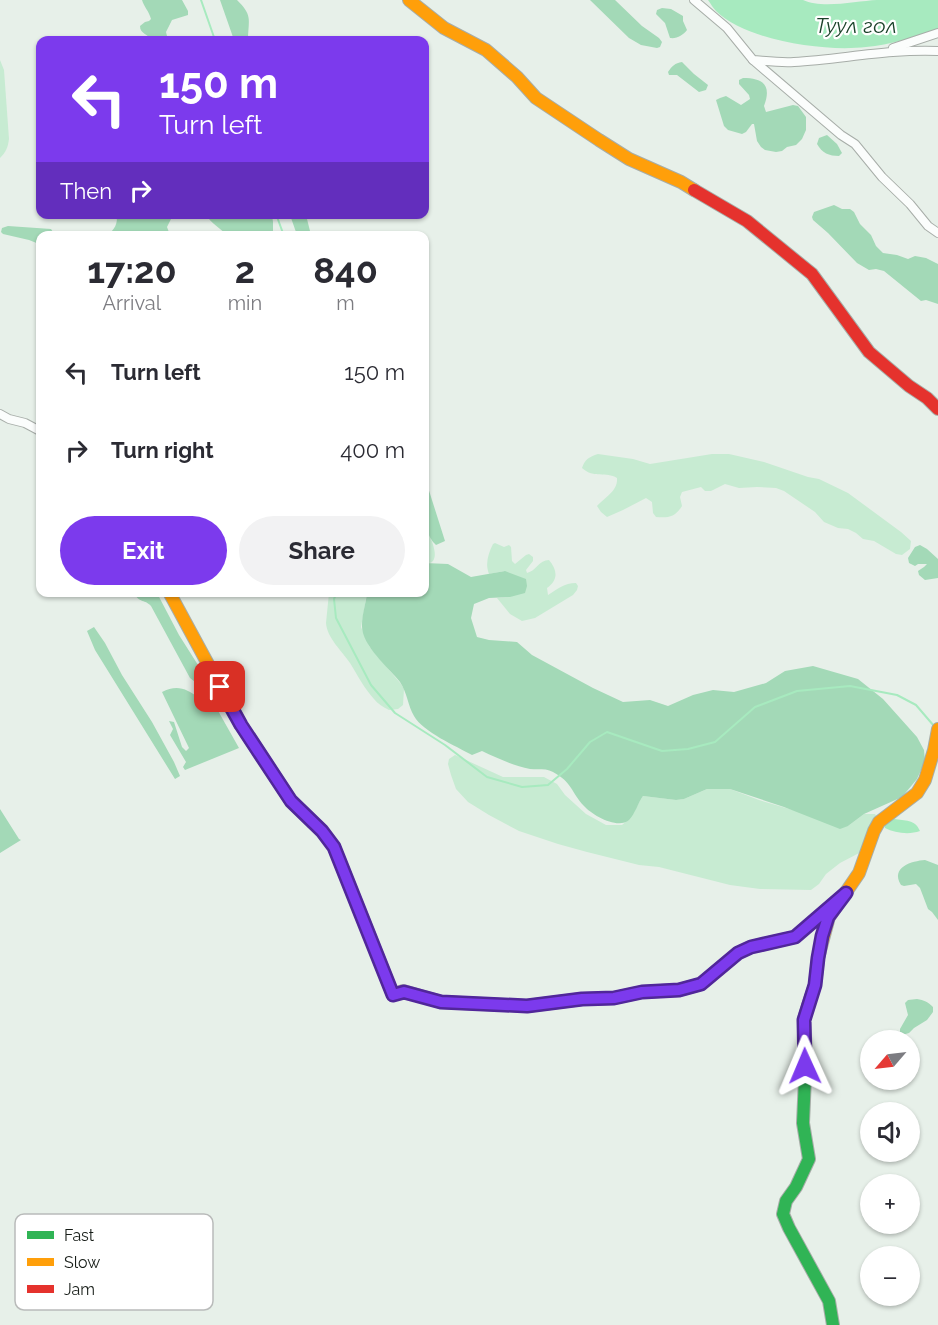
<!DOCTYPE html>
<html lang="en">
<head>
<meta charset="utf-8">
<style>
  :root { --surface:#fff; --page:#f2f2f3; --text:#2b2b33; --muted:#7c7c81; --accent:#7c3aed }
  body { margin:0; font-family:Raleway,sans-serif; background:var(--page); color:var(--text); height:100vh; display:flex; flex-direction:column; font-size:22px; white-space:nowrap }
  * { box-sizing:border-box; margin:0 }
  p { font-size:20px; color:var(--muted) }
  .icon { flex:none; width:33px; height:33px; fill:none; stroke:currentColor; stroke-width:2; stroke-linecap:round; stroke-linejoin:round }
  .map { position:relative; flex:1; overflow:hidden }
  .side { position:absolute; left:36px; top:231px; width:393px; height:366px; display:flex; flex-direction:column; background:var(--surface); border-radius:12px; box-shadow:0 2px 4px #0004 }
  .side>* { flex:none }
  .guide { position:absolute; left:36px; top:36px; width:393px; height:183px; border-radius:12px; box-shadow:0 2px 4px #0004; background:#7c3aed; color:#fff; overflow:hidden }
  .needle { width:39px; rotate:242deg }
  .fabs { position:absolute; left:860px; top:1030px; display:grid; gap:12px }
  .fabs a { display:grid; place-items:center; width:60px; height:60px; border-radius:50%; background:var(--surface); box-shadow:0 2px 4px #0004; font-size:30px }
  .pin { position:absolute; display:grid; place-items:center; width:51px; height:51px; color:#fff; margin:-26px; border-radius:12px; box-shadow:0 3px 9px #0006 }
  .me { position:absolute; width:66px; margin:-33px; rotate:359deg; stroke-linejoin:round; filter:drop-shadow(0 0 4px #0008) }
  .turn { display:flex; align-items:center; gap:21px; height:126px; padding:0 24px; font-size:27px }
  .turn .icon { width:78px; height:78px; stroke-width:2.5 }
  .turn b { display:block; font-size:42px; line-height:51px }
  .then { display:flex; align-items:center; height:57px; padding:0 24px; background:#0003; gap:12px; font-size:22px }
  .eta { display:flex; justify-content:space-evenly; align-items:center; height:102px; text-align:center }
  .eta b { font-size:36px; font-weight:700; line-height:42px }
  .button { display:flex; gap:12px; margin-top:auto; padding:12px 24px }
  .button a { flex:1; height:69px; border-radius:36px; background:var(--accent); color:#fff; font-size:24px; font-weight:700; line-height:69px; text-align:center }
  .button a+a { background:var(--page); color:var(--text) }
  ul { padding:0; list-style:none }
  li { display:flex; align-items:center; gap:18px; height:78px; padding:0 24px }
  li div { flex:1 }
  li b { display:block; font-size:22px }
  li em { font-style:normal }
  .map>svg:first-child { display:block }
</style>
</head>
<body>
<div class="map">
<svg width="938" height="1325" viewBox="0 0 938 1325">
  <rect width="100%" height="100%" fill="#e7f0e9"/>
  <g fill="#c7ebd2">
    <path d="M0 60 4 70 9 139C8 147 6 152 0 158Z"/>
    <path d="M598 454 633 459 650 464 712 454H729L764 462 808 477 819 479 848 493 901 532 911 541 910 549 902 555 896 554 874 541 863 539 856 533 848 529 838 528 824 522 815 512 784 491 776 488 757 487 739 488 725 484 711 491H705L701 487 682 492 680 497 682 506C675 517 669 518 656 517L653 513 652 502 646 498 623 510 607 517 601 512 597 506C605 497 618 491 617 478 606 471 594 479 582 468 585 459 589 457 598 454Z"/>
    <path d="M424 523C428 531 438 552 434 559 432 564 428 563 425 563Z"/>
    <path d="M495 543 504 547 509 545 511 547 512 561 515 564 526 555 529 554 533 557V561L526 570 527 573C536 571 539 560 549 560 558 571 558 580 547 588L548 595C558 589 564 583 576 583L578 586 577 590 573 595 535 618 522 621 510 614 497 598 510 597 504 571 489 574C485 564 488 554 493 544Z"/>
    <path d="M329 593H367L361 627 369 646 401 684 404 689 403 705 398 709 389 710C383 707 378 704 374 699 364 688 358 676 350 663 342 651 327 638 326 623Z"/>
    <path d="M455 755 503 777H544L557 784 565 795 586 814 606 825H622C634 816 635 808 643 796L676 800 684 799 707 789H730L759 800 848 826 864 814H875L878 819 863 851 840 863 826 874 819 884 811 890 760 889 730 885 659 867 639 865 587 852 558 844 519 831 489 815 468 802 456 789 451 775 448 764 449 759Z"/>
  </g>
  <g fill="#a3d9b7">
    <path d="M142 0H182L188 11V15L172 20 166 32 168 40H152C148 34 140 34 140 26L145 22 149 21 151 19C149 11 144 7 142 0Z"/>
    <path d="M220 0H237C252 15 249 18 248 38L251 40H234Z"/>
    <polygon points="590,0 615,0 642,26 659,38 662,42 660,47 657,48 641,45 629,38"/>
    <path d="M662 8 671 9 683 16V21L687 30C683 35 677 39 670 38L665 23 656 14 657 10Z"/>
    <path d="M682 62 694 74 708 85 706 90 699 92 677 75H669L668 72C672 66 675 63 682 62Z"/>
    <path d="M743 78C763 78 772 85 764 106L766 112 793 105 798 106 806 117V130L802 139 796 145 787 147 782 151 776 152 765 150 761 147 757 141 754 124H752L746 132 742 134 728 130 724 126 716 100 720 98 726 96 741 105 750 99 749 95 739 84V80Z"/>
    <path d="M827 135 837 144 842 153 839 156C829 156 822 153 817 144L819 138Z"/>
    <polygon points="834,205 842,209 850,209 854,212 860,224 871,235 876,246 883,253 897,255 908,259 915,256 926,258 938,264 938,304 926,300 921,301 884,271 876,269 869,270 857,263 828,233 813,220 812,217 814,212"/>
    <path d="M116 215H177V217L171 219 167 227 170 235H107C114 231 119 222 116 215Z"/>
    <path d="M206 215H272L273 222V235H227C220 228 212 224 206 215Z"/>
    <polygon points="290,215 306,215 311,235 297,235"/>
    <path d="M8 226C22 227 37 228 51 229L55 235 40 236V248L39 244 29 240 3 234 1 232 2 228Z"/>
    <path d="M425 478 445 541 436 545C420 531 424 498 425 478Z"/>
    <polygon points="920,545 927,549 938,559 938,578 925,580 919,575 918,571 924,567 927,564 918,564 915,566 909,563 908,558 915,547"/>
    <path d="M425 563 448 564 471 577 505 571 526 579 527 586 525 593 510 597 489 598 474 604 471 618 477 637 489 640 517 642 532 655 593 688 623 702 650 700 668 706 693 695 713 690 734 692 766 683 785 671 813 666 858 679 883 699 917 737 924 750 925 761 917 779 902 797 864 814 848 826 840 829 784 807 730 789H707L684 799 676 800 643 796C638 803 635 814 629 820 618 830 592 815 584 806 571 792 572 782 553 772 546 768 538 770 530 769 514 766 497 758 482 751L472 755C456 746 423 732 414 716 408 706 407 692 400 682 388 667 361 645 362 625 362 614 366 603 367 593L424 592Z"/>
    <path d="M134 593H157L179 635 198 665 217 709 239 748 185 770 183 767 186 762 170 735 173 729 169 721 174 722 182 747 186 751 189 748 162 692C171 688 178 686 188 691 194 694 195 696 203 697L204 693 199 685 190 678 151 606C145 599 140 604 134 593Z"/>
    <polygon points="94,627 105,643 122,675 152,722 174,762 180,776 175,779 95,650 87,631"/>
    <polygon points="0,809 19,839 21,840 0,853"/>
    <path d="M925 860 938 865V920L932 912 928 909 920 888 916 884 904 886 901 885C890 867 912 861 925 860Z"/>
    <path d="M917 999C924 1000 928 1002 933 1007V1012L927 1020 914 1028 909 1033 902 1035 900 1033V1029L908 1015 905 1003 908 1000Z"/>
  </g>
  <g fill="#a7eabf">
    <path d="M708 0H803C822 9 857 1 877 0 897 0 918 0 938 0V30C914 37 890 45 866 47 825 52 747 41 716 11 713 8 711 4 708 0Z"/>
    <path d="M894 819C905 821 915 819 920 831 909 835 895 833 885 828L884 824 887 821Z"/>
  </g>
  <g fill="none" stroke-linecap="round" stroke-linejoin="round">
    <g stroke="#a7eabf" stroke-width="2">
      <polyline points="201,0 215,40"/>
      <polyline points="276,214 284,236"/>
      <polyline points="337,592 334,599 336,618 371,685 395,713 445,745 487,777 522,787 548,785 567,769 590,742 607,732 662,751 688,749 715,742 755,707 797,691 850,686 897,695 916,705 934,726"/>
    </g>
    <defs>
      <g id="street">
        <path d="M694 0 727 28 753 60C766 61 781 63 794 62 843 59 889 49 938 51"/>
        <polyline points="893,48 938,33"/>
        <polyline points="753,60 841,135 855,144 882,177 910,204 928,226 938,233"/>
        <polyline points="0,414 9,419 25,423 40,431"/>
      </g>
      <polyline id="fast" points="808,1006 804,1019 806,1055 803,1123 809,1159 796,1187 786,1201 783,1214 789,1228 829,1301 833,1325"/>
      <g id="slow">
        <polyline points="409,0 444,28 486,50 517,77 536,98 599,140 629,159 681,182 694,190"/>
        <polyline points="169,592 241,725 291,801 322,831 334,847 378,957"/>
        <polyline points="786,939 795,937 846,893"/>
        <polyline points="808,1006 815,985 818,958 829,917 859,873 874,831 879,822 917,793 925,780 934,750 938,729"/>
      </g>
      <g id="jam">
        <polyline points="694,190 747,221 812,274 869,352 909,386 927,398 938,409"/>
        <polyline points="378,957 393,995 403,991 441,1002 527,1006 582,999 614,998 642,992 679,990 701,984 738,953 751,947 786,939"/>
      </g>
    </defs>
    <use href="#street" stroke="#a7ada8" stroke-width="10"/>
    <use href="#fast" stroke="#a7ada8" stroke-width="14"/>
    <use href="#slow" stroke="#a7ada8" stroke-width="14"/>
    <use href="#jam" stroke="#a7ada8" stroke-width="14"/>
    <use href="#street" stroke="#fbfdfc" stroke-width="8"/>
    <use href="#fast" stroke="#30b455" stroke-width="12"/>
    <use href="#slow" stroke="#ff9f0a" stroke-width="12"/>
    <use href="#jam" stroke="#e5322d" stroke-width="12"/>
  </g>
  <g fill="none" stroke-linecap="round" stroke-linejoin="round">
    <defs>
      <polyline id="route" points="220,687 241,725 291,801 322,831 334,847 393,995 404,992 441,1002 527,1006 582,999 614,998 642,992 679,990 701,984 738,953 751,947 795,937 846,893 828,917 822,936 818,958 815,985 804,1020 805,1066"/>
    </defs>
    <use href="#route" stroke="#51269a" stroke-width="15"/>
    <use href="#route" stroke="#7c3aed" stroke-width="10"/>
  </g>
  <g text-anchor="middle" dominant-baseline="central" stroke-width="4.5" stroke-linejoin="round" paint-order="stroke">
    <g font-size="21" font-style="italic" fill="#1b422a" stroke="#fff">
      <text x="856" y="25">Туул гол</text>
    </g>
  </g>
  <rect x="15" y="1214" width="198" height="96" rx="9" fill="#fff" stroke="#b9bbba" stroke-width="1.5"/>
  <rect x="27" y="1231" width="27" height="8" fill="#30b455"/>
  <rect x="27" y="1258" width="27" height="8" fill="#ff9f0a"/>
  <rect x="27" y="1285" width="27" height="8" fill="#e5322d"/>
  <g font-size="16" fill="#171d18">
    <text x="64" y="1241">Fast</text>
    <text x="64" y="1268">Slow</text>
    <text x="64" y="1295">Jam</text>
  </g>
</svg>
<div class="fabs">
<a><svg class="needle" viewBox="-14 -14 28 28"><path d="M0-13l5 13h-10z" fill="#e53935"/><path d="M0 13l5-13h-10z" fill="#7c7c81"/></svg></a>
<a><svg class="icon" aria-label="sound" viewBox="0 0 24 24"><path d="M4 9h4l5-4v14l-5-4H4zM17 9q2 3 0 6"/></svg></a>
<a>+</a>
<a>−</a>
</div>
<div class="pin" style="left:220px;top:687px;background:#d93025"><svg class="icon" aria-label="arrive" viewBox="0 0 24 24"><path d="M6 21V4h12l-3 4 3 4H6"/></svg></div>
<svg class="me" style="left:805px;top:1066px" viewBox="-20 -20 40 40"><path d="M0-17L14 15 0 8-14 15z" fill="#7c3aed" stroke="#fff" stroke-width="4"/></svg>
<div class="guide">
<div class="turn"><svg class="icon" aria-label="left" viewBox="0 0 24 24"><path d="M17 20v-9H6M10 6l-5 5 5 5"/></svg><div><b>150 m</b>Turn left</div></div>
<div class="then">Then<svg class="icon" aria-label="right" viewBox="0 0 24 24"><path d="M7 20v-9h11M14 6l5 5-5 5"/></svg></div>
</div>
<section class="side">
<div class="eta">
<div><b>17:20</b><p>Arrival</p></div>
<div><b>2</b><p>min</p></div>
<div><b>840</b><p>m</p></div>
</div>
<ul>
<li><svg class="icon" aria-label="left" viewBox="0 0 24 24"><path d="M17 20v-9H6M10 6l-5 5 5 5"/></svg><div><b>Turn left</b></div><em>150 m</em></li>
<li><svg class="icon" aria-label="right" viewBox="0 0 24 24"><path d="M7 20v-9h11M14 6l5 5-5 5"/></svg><div><b>Turn right</b></div><em>400 m</em></li>
</ul>
<div class="button"><a>Exit</a><a>Share</a></div>
</section>
</div>
</body>
</html>
